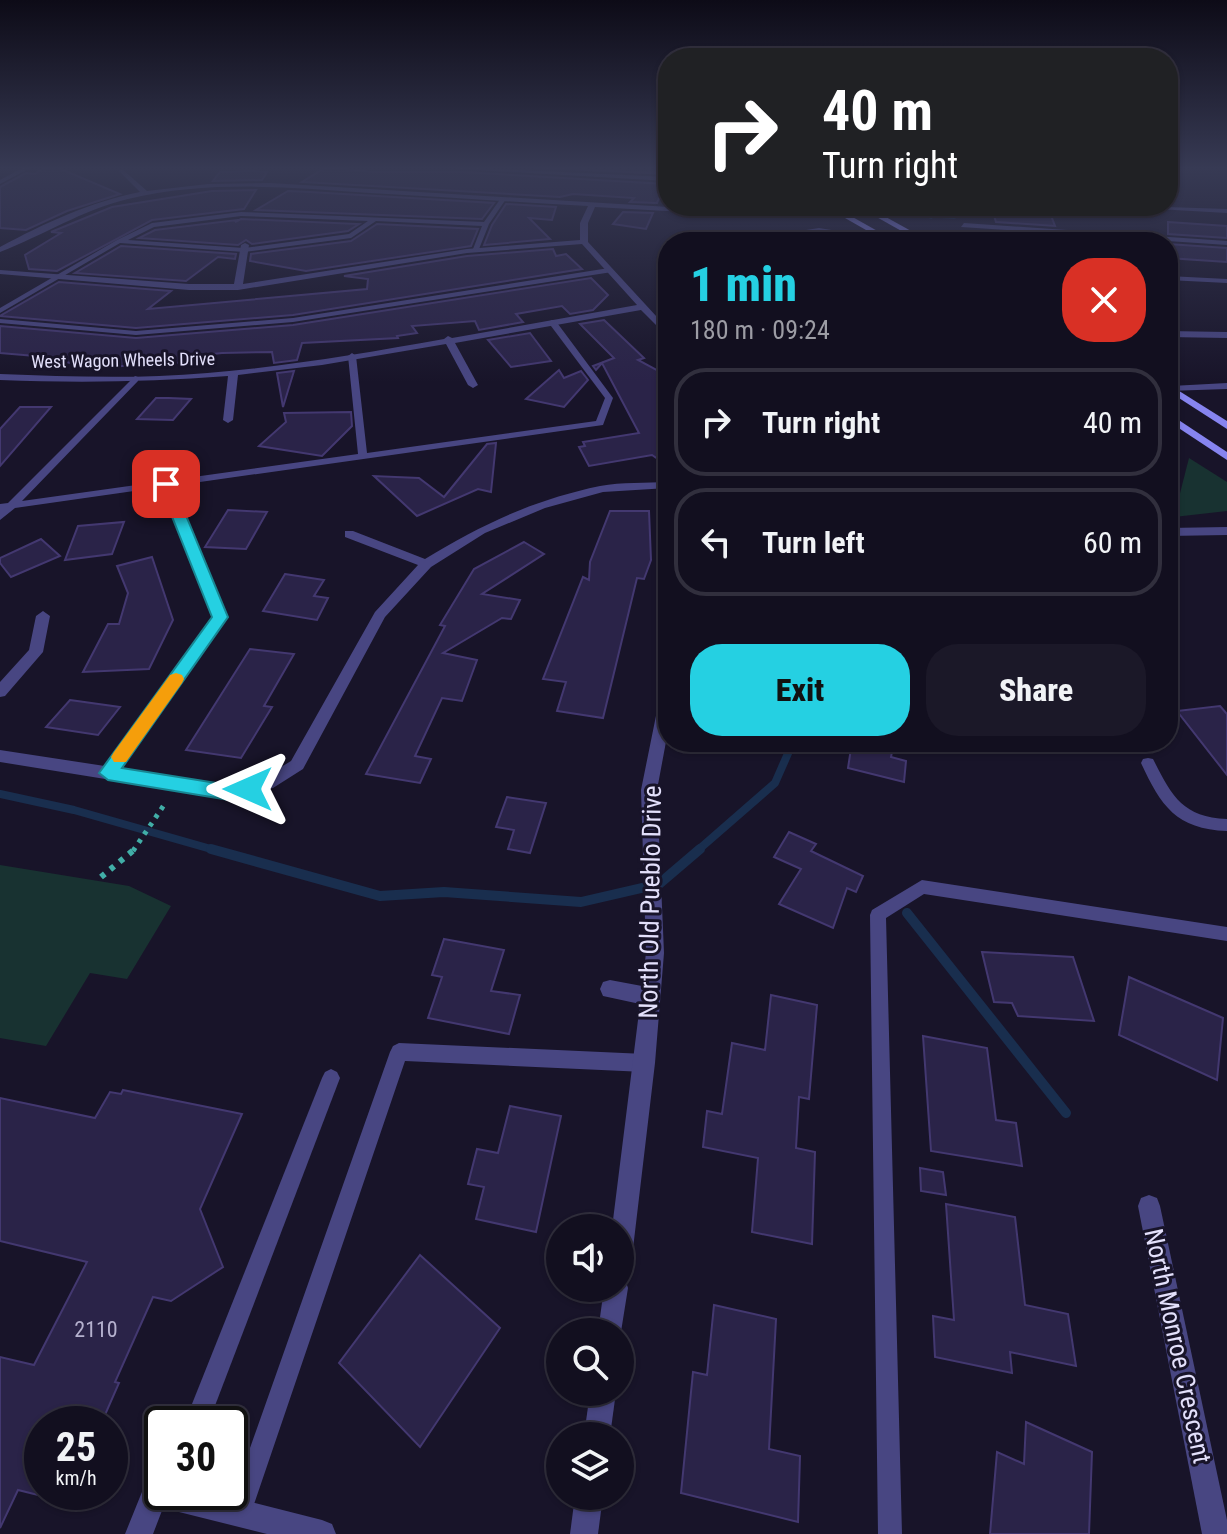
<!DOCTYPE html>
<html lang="en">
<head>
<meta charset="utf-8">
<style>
  :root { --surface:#120f1f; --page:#1b1828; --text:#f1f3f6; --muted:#9c9ca4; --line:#312f3d; --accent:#25d0e2 }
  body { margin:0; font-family:"Roboto Condensed",sans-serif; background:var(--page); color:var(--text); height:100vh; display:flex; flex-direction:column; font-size:30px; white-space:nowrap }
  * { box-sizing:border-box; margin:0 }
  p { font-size:26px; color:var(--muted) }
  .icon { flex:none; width:44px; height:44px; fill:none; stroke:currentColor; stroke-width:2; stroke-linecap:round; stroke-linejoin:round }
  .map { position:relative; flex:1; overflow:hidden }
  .drawer { position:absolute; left:658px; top:232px; width:520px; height:520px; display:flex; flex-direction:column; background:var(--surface); border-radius:32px; box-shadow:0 2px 6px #0004,0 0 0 2px var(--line) }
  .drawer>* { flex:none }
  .banner { position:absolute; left:658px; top:48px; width:520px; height:168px; border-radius:32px; box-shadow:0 2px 6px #0004,0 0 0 2px var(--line); background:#202124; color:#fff; overflow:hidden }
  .fabs { position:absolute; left:546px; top:1214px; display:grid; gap:16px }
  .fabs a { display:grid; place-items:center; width:88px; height:88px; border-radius:50%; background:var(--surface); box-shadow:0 2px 6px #0004,0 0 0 2px var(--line); font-size:40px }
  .speed { position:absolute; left:24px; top:1406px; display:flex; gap:16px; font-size:40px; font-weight:700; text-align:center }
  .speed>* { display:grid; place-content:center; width:104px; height:104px; border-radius:50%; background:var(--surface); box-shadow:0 2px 6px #0004,0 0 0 2px var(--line); line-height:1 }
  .speed small { font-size:20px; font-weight:400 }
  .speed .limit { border:4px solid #111; border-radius:12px; background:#fff; color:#111 }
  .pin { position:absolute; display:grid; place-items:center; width:68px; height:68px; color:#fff; margin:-34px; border-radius:16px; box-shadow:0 4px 12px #0006 }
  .me { position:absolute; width:88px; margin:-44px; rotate:270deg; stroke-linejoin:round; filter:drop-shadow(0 0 6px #0008) }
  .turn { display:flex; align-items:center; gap:28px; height:168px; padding:0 32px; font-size:36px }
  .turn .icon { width:104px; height:104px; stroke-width:2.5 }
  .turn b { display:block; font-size:56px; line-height:68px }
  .round { display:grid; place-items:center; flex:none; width:84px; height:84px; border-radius:32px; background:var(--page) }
  .summary { display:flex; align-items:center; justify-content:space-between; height:136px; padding:0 32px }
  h1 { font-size:48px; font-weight:800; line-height:60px; color:var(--accent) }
  .primary-button { display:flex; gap:16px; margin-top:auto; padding:16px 32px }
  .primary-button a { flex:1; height:92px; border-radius:32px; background:var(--accent); color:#111; font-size:32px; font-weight:800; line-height:92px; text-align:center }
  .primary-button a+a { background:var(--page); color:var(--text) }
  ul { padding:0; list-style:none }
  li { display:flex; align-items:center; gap:24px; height:108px; margin:0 16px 12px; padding:0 16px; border:4px solid var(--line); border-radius:32px }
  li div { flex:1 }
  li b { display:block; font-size:30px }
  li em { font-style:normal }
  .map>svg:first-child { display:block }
</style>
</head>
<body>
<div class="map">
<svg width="1227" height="1534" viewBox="0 0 1227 1534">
  <rect width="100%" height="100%" fill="#181429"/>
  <g fill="#183231">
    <polygon points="1189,458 1227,482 1227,511 1174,517"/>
    <polygon points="0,865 129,886 171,906 127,979 90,973 46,1046 0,1038"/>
  </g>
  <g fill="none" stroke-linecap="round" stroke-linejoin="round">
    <g stroke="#192e4e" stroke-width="4">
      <polyline points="911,206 931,217"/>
      <polyline points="929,215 954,217"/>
    </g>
    <g stroke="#192e4e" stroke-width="8">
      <polyline points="0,794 74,810 218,851"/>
      <polyline points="697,851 775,783 793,742"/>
    </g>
    <g stroke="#192e4e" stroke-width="10">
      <polyline points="211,849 380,896 444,892 581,902 659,884 700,849"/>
      <polyline points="907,913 1066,1113"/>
    </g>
  </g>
  <g fill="#2a2348" stroke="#433870" stroke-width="2">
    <polygon points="56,167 120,194 67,211 26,230 0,228 0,187 26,173 35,174 43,168"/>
    <polygon points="524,167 668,167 668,174"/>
    <polygon points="338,168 372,172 463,172 665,184 657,203 630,202 634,198 573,194 560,197 302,182 323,169"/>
    <polygon points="220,172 254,171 267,172 262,180 213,181"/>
    <polygon points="256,190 244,209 152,220 57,271 29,269 25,255 61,233 51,232 112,207 212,191"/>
    <polygon points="288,191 310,192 494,203 482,219 256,210"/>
    <polygon points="506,204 556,207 552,220 529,218 550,239 484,245 492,225"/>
    <polygon points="992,209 1050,213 1055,226 996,222"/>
    <polygon points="623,212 653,213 646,229 613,224"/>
    <polygon points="241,219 359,224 348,231 252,244 246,240 238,245 139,238 155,230 237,220 235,222"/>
    <polygon points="1168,222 1227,226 1227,238 1168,234"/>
    <polygon points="377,224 478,229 471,246 306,271 250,261 251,254 351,241"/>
    <polygon points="999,233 1059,237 1062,242 1002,242"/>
    <polygon points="1168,244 1227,248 1227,262 1168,258"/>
    <polygon points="121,246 236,254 235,259 218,257 186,281 75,273"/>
    <polygon points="553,249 556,256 566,254 582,269 293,315 136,328 0,316 59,282 171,291 148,309 367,289 368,279 344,276 467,256"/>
    <polygon points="591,278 608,295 593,310 570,314 562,306 516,314 523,322 479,330 475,321 412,326 417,333 397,336 398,338 302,343 297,360 274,363 272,352 222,353 194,356 190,362 106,367 55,361 59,358 0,353 0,326 136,338 293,325"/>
    <polygon points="604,320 644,358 638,360 668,376 668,466 652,455 589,466 579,447 585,446 583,442 639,433 602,363 596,370 593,366 614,358 580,324"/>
    <polygon points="530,333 551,361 511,367 488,340"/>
    <polygon points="559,370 564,378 581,371 588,380 564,407 526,399"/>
    <polygon points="294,371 283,407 277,373"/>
    <polygon points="156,398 169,398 191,399 173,420 137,419"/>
    <polygon points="20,407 51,407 0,466 0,429"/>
    <polygon points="351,412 352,426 322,456 259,446 286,422 284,413"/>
    <polygon points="496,443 491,492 478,489 417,516 374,476 419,478 444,497 487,444"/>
    <polygon points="228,510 267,512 246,549 205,547"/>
    <polygon points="610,511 649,511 651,560 644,579 637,578 603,718 557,711 566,682 543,679 583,577 589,580 590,562"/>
    <polygon points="124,522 112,554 65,560 78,526"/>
    <polygon points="41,539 60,556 11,577 0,563 0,558"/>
    <polygon points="524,542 544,554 482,594 520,600 511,619 502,618 443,653 477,660 462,701 442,698 415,756 431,759 420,783 366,774 445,626 440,625 474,569"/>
    <polygon points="152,557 173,620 149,669 83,672 108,624 119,624 128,593 117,566"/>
    <polygon points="285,574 324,580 314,596 328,598 317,620 263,611"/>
    <polygon points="250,649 294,654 264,706 272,707 241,758 186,750"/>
    <polygon points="70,700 120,707 98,735 46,727"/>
    <polygon points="1220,706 1227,714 1227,775 1177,711"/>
    <polygon points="852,742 894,742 891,757 906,761 904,782 848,768"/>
    <polygon points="507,797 546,803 530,853 508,849 514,830 496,827"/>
    <polygon points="789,832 816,844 811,851 863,876 856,892 847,888 833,928 779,904 801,869 774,857"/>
    <polygon points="444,939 504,950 491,991 520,995 509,1034 428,1018 442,977 432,975"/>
    <polygon points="982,952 1073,957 1094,1021 1018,1016 1012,1003 994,1002"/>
    <polygon points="1129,977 1223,1018 1217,1080 1119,1035"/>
    <polygon points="771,995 817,1005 809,1099 799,1097 796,1148 815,1152 812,1244 752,1232 758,1158 703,1147 707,1111 722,1114 732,1043 765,1050"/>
    <polygon points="923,1036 987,1048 996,1120 1016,1123 1022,1166 931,1151"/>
    <polygon points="123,1090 242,1114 200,1209 223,1267 171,1301 153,1297 115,1382 119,1383 101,1424 42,1424 42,1496 18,1490 0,1528 0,1357 34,1365 87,1262 0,1241 0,1098 95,1118 110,1092 121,1094"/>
    <polygon points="510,1106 561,1116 536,1232 476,1219 484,1187 468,1184 477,1149 498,1153"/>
    <polygon points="920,1168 943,1172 946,1195 921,1191"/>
    <polygon points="946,1204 1015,1217 1025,1305 1068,1314 1076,1366 1010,1352 1012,1373 935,1357 933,1316 954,1320"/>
    <polygon points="420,1255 500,1328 420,1447 339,1363"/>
    <polygon points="714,1305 776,1319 769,1449 800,1456 798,1522 681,1493 693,1372 707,1375"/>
    <polygon points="1026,1422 1092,1452 1089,1534 990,1534 997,1452 1024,1464"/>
  </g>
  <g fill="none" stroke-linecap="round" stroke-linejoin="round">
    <polyline stroke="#41aea7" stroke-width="5" stroke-dasharray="4 6" stroke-linecap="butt" points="133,851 166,802"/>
    <polyline stroke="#41aea7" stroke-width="6" stroke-dasharray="5 7" stroke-linecap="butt" points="101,877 135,849"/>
    <g fill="#484682" fill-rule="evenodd">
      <polygon points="24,167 32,167 0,184 0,180"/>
      <polygon points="456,167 668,177 668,181 459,169"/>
      <path d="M501 198 506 199 489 224 479 249 476 251 473 249 482 226 376 221 351 238 244 252 120 243 0 313V308L117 240 152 223 241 212 484 222ZM241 216 368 221 349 234 244 248 128 240 154 227Z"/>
      <polygon points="1137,206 1227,209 1227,213 1140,208"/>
      <polygon points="819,228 844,232 859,242 851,242 840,235 819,232 760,241 676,242 679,240 760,237"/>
      <polygon points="609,268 612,272 293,322 136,335 0,323 0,319 136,331 293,318"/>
      <polygon points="1168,276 1227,279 1227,283 1168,280"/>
      <polygon points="552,320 555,320 613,398 603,425 172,486 226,617 113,777 103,777 101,773 103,769 214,617 162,487 15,508 0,520 0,504 8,503 135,376 138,377 138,381 22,501 358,454 348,356 352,353 356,356 367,453 596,421 605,398 548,322"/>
      <polygon points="1227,383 1227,389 1168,391 1168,387 1171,386"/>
      <polygon points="1168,447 1178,453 1173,474 1168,477"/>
      <path d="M1148 758 1153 759C1172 796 1182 817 1227 819V831C1176 829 1161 806 1141 763L1143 759Z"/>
      <polygon points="922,880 1227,927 1227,941 924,894 886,918 902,1534 878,1534 870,915 872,910"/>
      <polygon points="399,1043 645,1054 651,1057 654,1063 651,1069 645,1072 405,1061 251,1513 248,1522 239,1525 230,1522 227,1513 390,1052 393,1046"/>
      <polygon points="331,1069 337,1072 340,1078 208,1424 184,1424 322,1078 325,1072"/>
    </g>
    <g fill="#484682" fill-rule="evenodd">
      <path d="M121 168 147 191 208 184 270 183 702 209 752 206 702 213 595 207 588 223V242L668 329V337L641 310 455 343 478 385 473 388 468 385 446 344 322 365 238 375 233 420 228 423 223 420 228 376C151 382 77 383 0 380V374C53 376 106 378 159 376 254 372 349 356 444 339L448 336 452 338 637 305 582 244 467 253 238 290H189L0 274V270L189 284H234L241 245 245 243 249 245 243 284 467 249 580 240V223L588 206C516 202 443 197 370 193 290 187 208 180 128 199 82 210 44 235 0 252V247C45 223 90 202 140 192L119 171Z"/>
      <polygon points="964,223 1227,241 1227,245 961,227"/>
      <polygon points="1168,331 1227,332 1227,338 1168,337"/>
      <path d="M668 482V488L603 492 545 508 485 533 431 567 385 617 303 769 273 788 229 799 0 762V750L229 785 263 778 291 761 375 612 418 565 345 537V531H353L425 559C483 524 533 500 600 486 622 482 646 483 668 482Z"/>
      <polygon points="1227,527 1227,535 1168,536 1168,528"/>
      <polygon points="43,611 50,616 43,652 5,696 0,697 0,682 29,650 36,616"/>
      <polygon points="668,686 668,731 657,790 664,953 655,1063 632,1257 628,1265 620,1269 620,1228 612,1228 640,1004 603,996 600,989 603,982 610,980 642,986 646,953 641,790 661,691"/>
      <polygon points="1149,1195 1157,1198 1160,1206 1227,1520 1227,1534 1202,1534 1138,1206 1141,1198"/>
      <polygon points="620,1278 625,1279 628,1288 620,1338 620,1332 598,1332 604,1288 620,1288"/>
      <polygon points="590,1392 616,1392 610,1436 584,1436"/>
      <polygon points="156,1478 162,1480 162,1492 211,1492 322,1520 332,1524 336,1534 267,1534 163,1508 153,1534 125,1534 146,1482"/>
      <polygon points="575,1496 603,1496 598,1534 570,1534"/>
    </g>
    <g fill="#8684ef" fill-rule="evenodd">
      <polygon points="824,206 833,206 897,242 887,242"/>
      <polygon points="857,206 866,206 931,242 921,242"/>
      <polygon points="1168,384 1227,421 1227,429 1168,391"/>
      <polygon points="1168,413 1227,452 1227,460 1168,421"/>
    </g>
  </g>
  <linearGradient id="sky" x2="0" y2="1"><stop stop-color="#0d0b17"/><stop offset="0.44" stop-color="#373a54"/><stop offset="1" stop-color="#373a54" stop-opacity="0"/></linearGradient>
  <rect width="1227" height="382" fill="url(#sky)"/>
  <polygon fill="#25d0e2" stroke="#188793" stroke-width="2" points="166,480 173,484 228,617 122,768 229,785 248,782 257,789 255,795 229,800 108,780 99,773 212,617 159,484"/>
  <polygon fill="#f59e0b" points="176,673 182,675 184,679 182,683 126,762 114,762 111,757 114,752 170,675"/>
  <g text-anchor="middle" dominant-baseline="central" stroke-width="6" stroke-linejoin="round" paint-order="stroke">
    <g font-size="18" fill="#e3e0fb" stroke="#181429">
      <text transform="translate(123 360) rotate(-1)">West Wagon Wheels Drive</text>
    </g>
    <g font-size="22" fill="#b5b1ce">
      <text x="96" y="1329">2110</text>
    </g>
    <g font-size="26" fill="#e3e0fb" stroke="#181429">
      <text transform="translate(650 902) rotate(-89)">North Old Pueblo Drive</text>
      <text transform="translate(1178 1346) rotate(78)">North Monroe Crescent</text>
    </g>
  </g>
</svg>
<div class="fabs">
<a><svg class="icon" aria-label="sound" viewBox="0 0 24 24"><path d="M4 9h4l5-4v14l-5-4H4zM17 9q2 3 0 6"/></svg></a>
<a><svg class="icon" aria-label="search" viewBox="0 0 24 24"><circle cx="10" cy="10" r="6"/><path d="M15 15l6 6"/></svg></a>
<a><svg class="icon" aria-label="layers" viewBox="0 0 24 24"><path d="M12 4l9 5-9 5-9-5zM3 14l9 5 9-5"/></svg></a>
</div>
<div class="speed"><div>25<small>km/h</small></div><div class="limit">30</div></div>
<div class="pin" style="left:166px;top:484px;background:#d93025"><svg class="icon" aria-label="arrive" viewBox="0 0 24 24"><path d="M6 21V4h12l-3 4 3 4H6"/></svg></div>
<svg class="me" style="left:248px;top:789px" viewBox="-20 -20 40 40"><path d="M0-17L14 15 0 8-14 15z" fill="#25d0e2" stroke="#fff" stroke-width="4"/></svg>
<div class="banner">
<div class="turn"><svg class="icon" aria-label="right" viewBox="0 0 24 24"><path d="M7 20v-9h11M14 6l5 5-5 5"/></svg><div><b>40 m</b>Turn right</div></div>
</div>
<section class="drawer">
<div class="summary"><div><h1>1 min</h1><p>180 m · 09:24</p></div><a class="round" style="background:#d93025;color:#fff"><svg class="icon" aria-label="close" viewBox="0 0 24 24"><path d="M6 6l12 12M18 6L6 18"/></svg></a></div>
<ul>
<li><svg class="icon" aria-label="right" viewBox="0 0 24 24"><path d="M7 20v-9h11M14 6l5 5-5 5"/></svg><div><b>Turn right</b></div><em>40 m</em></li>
<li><svg class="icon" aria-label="left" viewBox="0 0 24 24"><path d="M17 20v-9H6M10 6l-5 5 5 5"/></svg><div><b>Turn left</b></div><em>60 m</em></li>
</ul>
<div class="primary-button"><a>Exit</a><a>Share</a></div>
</section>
</div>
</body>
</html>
